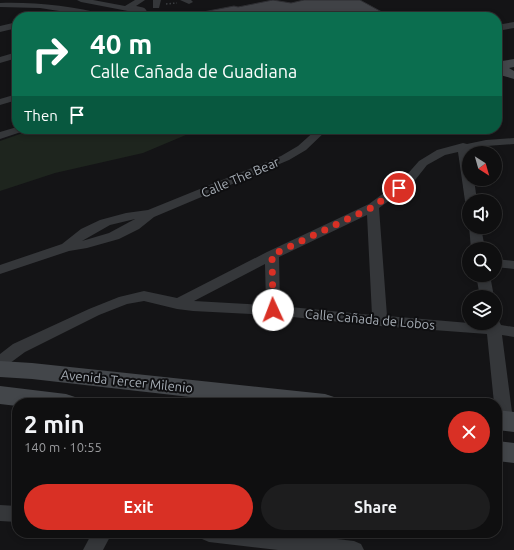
<!DOCTYPE html>
<html lang="en">
<head>
<meta charset="utf-8">
<style>
  :root { --surface:#0f0f10; --page:#1d1d1e; --text:#f1f3f6; --muted:#9b9c9f; --line:#2f2f30; --accent:#d93025 }
  body { margin:0; font-family:Ubuntu,sans-serif; background:var(--page); color:var(--text); height:100vh; display:flex; flex-direction:column; font-size:15px; white-space:nowrap }
  * { box-sizing:border-box; margin:0 }
  p { font-size:13px; color:var(--muted) }
  .icon { flex:none; width:22px; height:22px; fill:none; stroke:currentColor; stroke-width:2; stroke-linecap:round; stroke-linejoin:round }
  .map { position:relative; flex:1; overflow:hidden }
  .sheet { position:absolute; left:12px; top:398px; width:490px; height:140px; display:flex; flex-direction:column; background:var(--surface); border-radius:16px; box-shadow:0 2px 6px #0003,0 0 0 1px var(--line) }
  .sheet>* { flex:none }
  .guide { position:absolute; left:12px; top:12px; width:490px; height:122px; border-radius:16px; box-shadow:0 2px 6px #0003,0 0 0 1px var(--line); background:#0b6e4f; color:#fff; overflow:hidden }
  .needle { width:26px; rotate:143deg }
  .fabs { position:absolute; left:462px; top:146px; display:grid; gap:8px }
  .fabs a { display:grid; place-items:center; width:40px; height:40px; border-radius:50%; background:var(--surface); box-shadow:0 2px 6px #0003,0 0 0 1px var(--line); font-size:20px }
  .pin { position:absolute; display:grid; place-items:center; width:34px; height:34px; color:#fff; margin:-17px; border:2px solid #fff; border-radius:50%; box-shadow:0 1px 4px #0007 }
  .me { position:absolute; width:44px; margin:-22px; rotate:358deg; stroke-linejoin:round; filter:drop-shadow(0 0 3px #0008) }
  .turn { display:flex; align-items:center; gap:14px; height:84px; padding:0 12px; font-size:18px }
  .turn .icon { width:52px; height:52px; stroke-width:2.5 }
  .turn b { display:block; font-size:28px; line-height:34px }
  .then { display:flex; align-items:center; height:38px; padding:0 12px; background:#0003; gap:8px; font-size:15px }
  .round { display:grid; place-items:center; flex:none; width:42px; height:42px; border-radius:21px; background:var(--page) }
  .summary { display:flex; align-items:center; justify-content:space-between; height:68px; padding:0 12px }
  h1 { font-size:24px; font-weight:700; line-height:30px }
  .action { display:flex; gap:8px; margin-top:auto; padding:8px 12px }
  .action a { flex:1; height:46px; border-radius:24px; background:var(--accent); color:#fff; font-size:16px; font-weight:700; line-height:46px; text-align:center }
  .action a+a { background:var(--page); color:var(--text) }
  .map>svg:first-child { display:block }
</style>
</head>
<body>
<div class="map">
<svg width="514" height="550" viewBox="0 0 514 550">
  <rect width="100%" height="100%" fill="#141416"/>
  <polygon fill="#1e251e" points="34,129 200,129 143,153 55,173 0,191 0,141"/>
  <polygon fill="#404246" stroke="#2e2e32" points="273,0 291,3 304,0 360,0 391,17 204,17 203,12 234,6 238,7"/>
  <g fill="none" stroke-linecap="round" stroke-linejoin="round">
    <polyline stroke="#3b3e41" stroke-width="1.5" stroke-dasharray="1.5 2" stroke-linecap="butt" points="166,4 177,3"/>
    <g fill="#35373a" fill-rule="evenodd">
      <polygon points="77,0 93,0 125,6 135,0 145,0 133,8 137,10 133,12 81,2"/>
      <polygon points="153,0 161,0 159,8 153,8"/>
      <polygon points="180,0 191,0 193,2 189,4"/>
      <path d="M0 3C36 2 72 6 107 15L111 17H97L40 8 0 7Z"/>
      <polygon points="139,10 145,10 159,17 148,17 139,14"/>
      <polygon points="17,22 17,28 0,32 0,26"/>
      <polygon points="514,22 514,28 497,31 497,25"/>
      <polygon points="17,52 17,58 0,63 0,57"/>
      <polygon points="17,94 17,100 0,105 0,99"/>
      <polygon points="17,127 17,129 25,129 24,131 0,139 0,132"/>
      <path d="M317 129H328L306 150 289 160 154 217 139 229 119 239 87 248 69 251 0 274V265L62 244 81 229 100 220 126 213 148 210 281 156 298 146ZM135 219 109 233 82 241 110 225Z"/>
      <path d="M514 138V144L486 146 469 150V179H474L477 201H469V204L465 201 458 152 445 155 427 165 412 184 379 208 387 316 469 323H495V318L498 319 501 325 514 327V337L502 335 513 420 510 425 504 427 497 423V403H494L487 334 380 326 273 315 193 311 177 309 144 301 127 304 99 315 25 352 6 366 0 368V354L13 344 89 309 119 297 144 291 177 298 267 252 369 204 404 178 419 161 437 150 463 143 467 144 486 140ZM367 215 372 315 280 306 279 257ZM265 264 266 305 194 301Z"/>
      <polygon points="469,226 481,227 485,249 471,249"/>
      <polygon points="495,259 514,261 514,269 495,267"/>
      <polygon points="476,275 490,275 494,297 480,297"/>
      <polygon points="0,505 17,506 17,522 0,521"/>
      <polygon points="92,533 112,533 103,550 83,550"/>
      <polygon points="199,533 285,533 354,541 361,544 364,550 278,550 209,542 202,539"/>
    </g>
    <g fill="#43464a" fill-rule="evenodd">
      <polygon points="514,59 514,67 509,68 514,71 514,79 500,75 497,70 497,64 502,61"/>
      <polygon points="0,361 32,363 325,394 334,397 337,403 243,403 32,379 0,377"/>
      <polygon points="0,386 66,394 75,397 78,403 17,403 17,406 0,404"/>
      <polygon points="497,410 514,412 514,432 497,430"/>
      <polygon points="497,441 514,443 514,463 497,461"/>
    </g>
    <polyline stroke="#35373a" stroke-width="9" points="133,10 142,12"/>
  </g>
  <g fill="none" stroke-linecap="round" stroke-linejoin="round">
    <polyline stroke="#d93025" stroke-width="7" stroke-dasharray="0 12.6" points="273,310 272,255 373,207 399,188"/>
  </g>
  <g text-anchor="middle" dominant-baseline="central" stroke-width="4" stroke-linejoin="round" paint-order="stroke">
    <g font-size="13" fill="#a6adb5" stroke="#0f0f11">
      <text transform="translate(240 177) rotate(-23)">Calle The Bear</text>
      <text transform="translate(370 319) rotate(5)">Calle Cañada de Lobos</text>
      <text transform="translate(127 381) rotate(6)">Avenida Tercer Milenio</text>
    </g>
  </g>
</svg>
<div class="fabs">
<a><svg class="needle" viewBox="-14 -14 28 28"><path d="M0-13l5 13h-10z" fill="#e53935"/><path d="M0 13l5-13h-10z" fill="#9b9c9f"/></svg></a>
<a><svg class="icon" aria-label="sound" viewBox="0 0 24 24"><path d="M4 9h4l5-4v14l-5-4H4zM17 9q2 3 0 6"/></svg></a>
<a><svg class="icon" aria-label="search" viewBox="0 0 24 24"><circle cx="10" cy="10" r="6"/><path d="M15 15l6 6"/></svg></a>
<a><svg class="icon" aria-label="layers" viewBox="0 0 24 24"><path d="M12 4l9 5-9 5-9-5zM3 14l9 5 9-5"/></svg></a>
</div>
<div class="pin" style="left:399px;top:188px;background:#d93025"><svg class="icon" aria-label="arrive" viewBox="0 0 24 24"><path d="M6 21V4h12l-3 4 3 4H6"/></svg></div>
<svg class="me" style="left:273px;top:310px" viewBox="-20 -20 40 40"><circle r="19" fill="#fff"/><path d="M0-13L10 11 0 6-10 11z" fill="#d93025"/></svg>
<div class="guide">
<div class="turn"><svg class="icon" aria-label="right" viewBox="0 0 24 24"><path d="M7 20v-9h11M14 6l5 5-5 5"/></svg><div><b>40 m</b>Calle Cañada de Guadiana</div></div>
<div class="then">Then<svg class="icon" aria-label="arrive" viewBox="0 0 24 24"><path d="M6 21V4h12l-3 4 3 4H6"/></svg></div>
</div>
<section class="sheet">
<div class="summary"><div><h1>2 min</h1><p>140 m · 10:55</p></div><a class="round" style="background:#d93025;color:#fff"><svg class="icon" aria-label="close" viewBox="0 0 24 24"><path d="M6 6l12 12M18 6L6 18"/></svg></a></div>
<div class="action"><a>Exit</a><a>Share</a></div>
</section>
</div>
</body>
</html>
